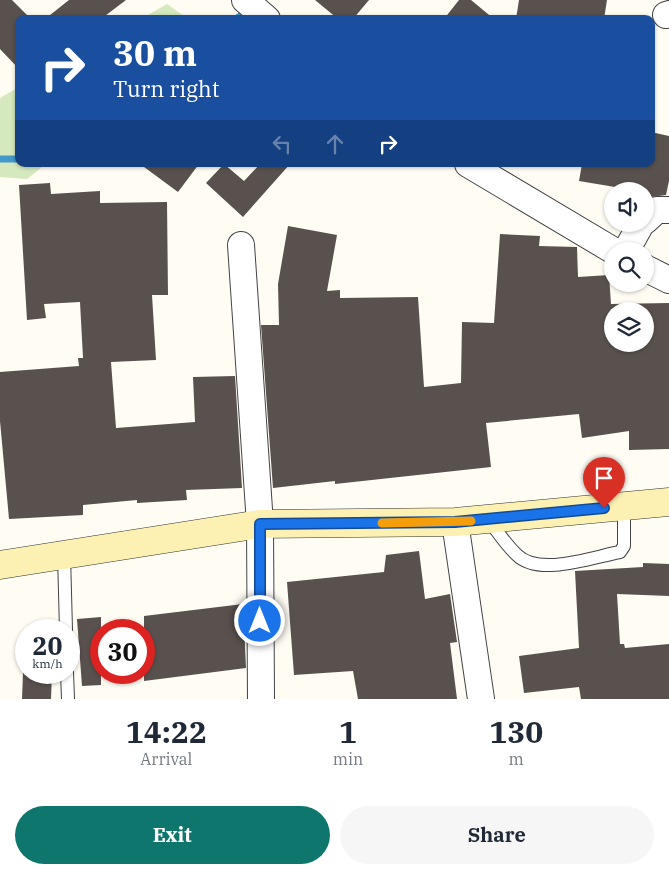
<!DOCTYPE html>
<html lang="en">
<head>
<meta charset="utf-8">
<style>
  :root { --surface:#fff; --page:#f6f6f7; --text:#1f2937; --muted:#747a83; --accent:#0f766e }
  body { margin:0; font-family:"IBM Plex Serif",serif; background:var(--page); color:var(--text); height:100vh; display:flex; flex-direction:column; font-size:19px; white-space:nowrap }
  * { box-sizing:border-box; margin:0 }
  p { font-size:16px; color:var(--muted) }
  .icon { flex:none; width:28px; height:28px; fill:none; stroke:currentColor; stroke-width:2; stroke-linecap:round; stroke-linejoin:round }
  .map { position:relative; height:699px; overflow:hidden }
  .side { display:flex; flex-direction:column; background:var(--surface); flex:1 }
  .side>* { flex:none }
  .top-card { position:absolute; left:15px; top:15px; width:640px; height:152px; border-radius:10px; box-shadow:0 1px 4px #0004; background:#1a4fa0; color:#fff; overflow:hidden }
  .controls { position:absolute; left:604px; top:182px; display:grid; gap:10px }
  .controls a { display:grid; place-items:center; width:50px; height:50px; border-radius:50%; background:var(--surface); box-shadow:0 1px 4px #0004; font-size:25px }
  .speed { position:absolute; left:15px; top:619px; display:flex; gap:10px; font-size:25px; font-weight:700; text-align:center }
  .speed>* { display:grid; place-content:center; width:65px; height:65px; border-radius:50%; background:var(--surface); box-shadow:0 1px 4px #0004; line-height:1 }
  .speed small { font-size:12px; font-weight:400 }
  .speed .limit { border:8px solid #d22; background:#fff; color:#111 }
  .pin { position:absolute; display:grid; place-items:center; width:42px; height:42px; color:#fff; margin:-51px -21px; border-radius:50% 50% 50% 0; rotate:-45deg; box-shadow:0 0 5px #0007 }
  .pin .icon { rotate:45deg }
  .me { position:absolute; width:55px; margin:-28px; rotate:0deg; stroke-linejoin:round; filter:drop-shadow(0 0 4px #0008) }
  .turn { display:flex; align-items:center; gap:18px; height:105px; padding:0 15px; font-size:22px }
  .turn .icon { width:65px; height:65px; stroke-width:2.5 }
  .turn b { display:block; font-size:35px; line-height:42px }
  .lanes { display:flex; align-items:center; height:48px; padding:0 15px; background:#0003; justify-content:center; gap:25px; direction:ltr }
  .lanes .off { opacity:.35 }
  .eta { display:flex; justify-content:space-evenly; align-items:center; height:85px; text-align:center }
  .eta b { font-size:30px; font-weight:800; line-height:35px }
  .cta { display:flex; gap:10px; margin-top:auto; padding:10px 15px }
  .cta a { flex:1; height:58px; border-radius:30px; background:var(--accent); color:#fff; font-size:20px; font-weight:800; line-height:58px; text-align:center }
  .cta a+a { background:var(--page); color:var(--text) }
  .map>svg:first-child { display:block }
</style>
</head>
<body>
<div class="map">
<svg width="669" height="699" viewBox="0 0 669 699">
  <rect width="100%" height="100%" fill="#fffcf4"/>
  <g fill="#d6e9be">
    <polygon points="167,4 188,19 141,19"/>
    <polygon points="19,87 19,164 46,164 27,179 0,177 0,98"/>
  </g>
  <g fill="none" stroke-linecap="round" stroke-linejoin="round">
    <g stroke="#4399c9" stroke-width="7">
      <polyline points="236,19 249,10"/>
      <polyline points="0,159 19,159"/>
    </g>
  </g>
  <g fill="#59514d" fill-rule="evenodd">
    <polygon points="0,0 12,0 31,19 19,19 19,69 0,49"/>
    <polygon points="69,0 126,0 101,19 45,19"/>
    <polygon points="315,0 369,0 353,19 338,19"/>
    <polygon points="459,0 471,0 494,19 444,19"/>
    <polygon points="519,0 607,0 604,19 516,19"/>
    <polygon points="651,132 669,136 669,181 666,195 651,197 645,196 645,191 620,191 621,188 579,181 582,164 651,164"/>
    <polygon points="140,164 199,164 178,192"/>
    <polygon points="224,164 244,181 260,164 290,164 243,217 206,183"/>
    <polygon points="50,183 51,194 100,191 100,203 167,202 168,295 152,295 156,360 111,362 116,428 195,422 193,377 235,376 242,488 186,490 187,500 137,503 137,500 83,505 83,515 9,519 0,421 0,372 79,366 78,358 83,358 80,302 44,304 46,318 27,320 19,185"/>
    <path d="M288 226 337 235 327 291 340 290V298L418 297 424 387 461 383 462 322 494 323 500 234 540 236 539 246 577 247 578 277 609 275 611 304 669 303V449L629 450V431L582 438 579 414 486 423 491 467 335 484V481L273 488 261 325H279L278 284ZM612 311H645V344H612Z"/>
    <polygon points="419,551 425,599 450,594 457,642 450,643 457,699 358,699 353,671 294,675 287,582 384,572 386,555"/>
    <polygon points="643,563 669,564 669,596 617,594 620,644 624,644 625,648 669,644 669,699 581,699 579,687 524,693 519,656 579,648 575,571 643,567"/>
    <polygon points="243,604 246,668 144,681 144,616"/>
    <polygon points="101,617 101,685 82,686 77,619"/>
    <polygon points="23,672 52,672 51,699 22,699"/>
  </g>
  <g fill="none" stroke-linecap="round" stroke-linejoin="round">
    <defs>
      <g id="service">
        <path d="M488 519C497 531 506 545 517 555 539 577 593 557 620 552L624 546V507"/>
        <polyline points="64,555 66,630"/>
        <polyline points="67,672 68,699"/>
      </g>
      <g id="minor">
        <polyline points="245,0 267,19"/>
        <polyline points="666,15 669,14"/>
        <polyline points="468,164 614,251"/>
        <polyline points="645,221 657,210 669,210"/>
        <polyline points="241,245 260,524 261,699"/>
        <polyline points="626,251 641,224"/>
        <polyline points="645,268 669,280"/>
        <polyline points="455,522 481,699"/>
      </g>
      <polyline id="secondary" points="0,565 260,524 455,522 669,502"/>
    </defs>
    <use href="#service" stroke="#434343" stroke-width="14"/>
    <use href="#minor" stroke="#434343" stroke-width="28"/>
    <use href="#secondary" stroke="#323232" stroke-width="29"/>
    <use href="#service" stroke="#fff" stroke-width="12"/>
    <use href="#minor" stroke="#fff" stroke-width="26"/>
    <use href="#secondary" stroke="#fcf1b2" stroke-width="28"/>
  </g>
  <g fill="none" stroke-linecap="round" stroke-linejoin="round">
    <defs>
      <polyline id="route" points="260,621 260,524 455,522 604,508"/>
    </defs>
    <use href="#route" stroke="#114b97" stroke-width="12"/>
    <use href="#route" stroke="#1a73e8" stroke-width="9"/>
    <polyline stroke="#f59e0b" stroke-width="9" points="382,523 471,521"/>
  </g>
</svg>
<div class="controls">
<a><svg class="icon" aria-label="sound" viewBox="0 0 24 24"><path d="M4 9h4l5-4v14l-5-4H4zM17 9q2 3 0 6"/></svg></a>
<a><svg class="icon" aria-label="search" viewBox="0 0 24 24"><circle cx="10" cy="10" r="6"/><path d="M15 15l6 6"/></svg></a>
<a><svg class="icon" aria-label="layers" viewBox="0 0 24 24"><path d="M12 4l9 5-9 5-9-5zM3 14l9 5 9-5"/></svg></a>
</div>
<div class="speed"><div>20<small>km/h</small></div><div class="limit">30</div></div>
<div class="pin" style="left:604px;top:508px;background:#d93025"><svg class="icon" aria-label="arrive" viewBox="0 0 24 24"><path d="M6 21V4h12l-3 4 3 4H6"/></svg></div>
<svg class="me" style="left:260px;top:621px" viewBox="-20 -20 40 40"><circle r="17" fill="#1a73e8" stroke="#fff" stroke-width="3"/><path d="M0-11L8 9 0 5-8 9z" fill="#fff"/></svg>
<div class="top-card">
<div class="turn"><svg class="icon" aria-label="right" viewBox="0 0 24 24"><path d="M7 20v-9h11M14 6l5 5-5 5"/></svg><div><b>30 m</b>Turn right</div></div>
<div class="lanes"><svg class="icon off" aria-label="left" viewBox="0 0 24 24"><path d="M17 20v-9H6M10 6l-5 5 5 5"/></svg><svg class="icon off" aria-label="ahead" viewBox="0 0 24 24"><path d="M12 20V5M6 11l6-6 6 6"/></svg><svg class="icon" aria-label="right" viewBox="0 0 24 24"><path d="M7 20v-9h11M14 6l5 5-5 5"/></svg></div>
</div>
</div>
<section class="side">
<div class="eta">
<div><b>14:22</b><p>Arrival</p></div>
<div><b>1</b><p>min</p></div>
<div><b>130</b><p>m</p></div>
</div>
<div class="cta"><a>Exit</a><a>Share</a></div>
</section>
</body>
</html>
